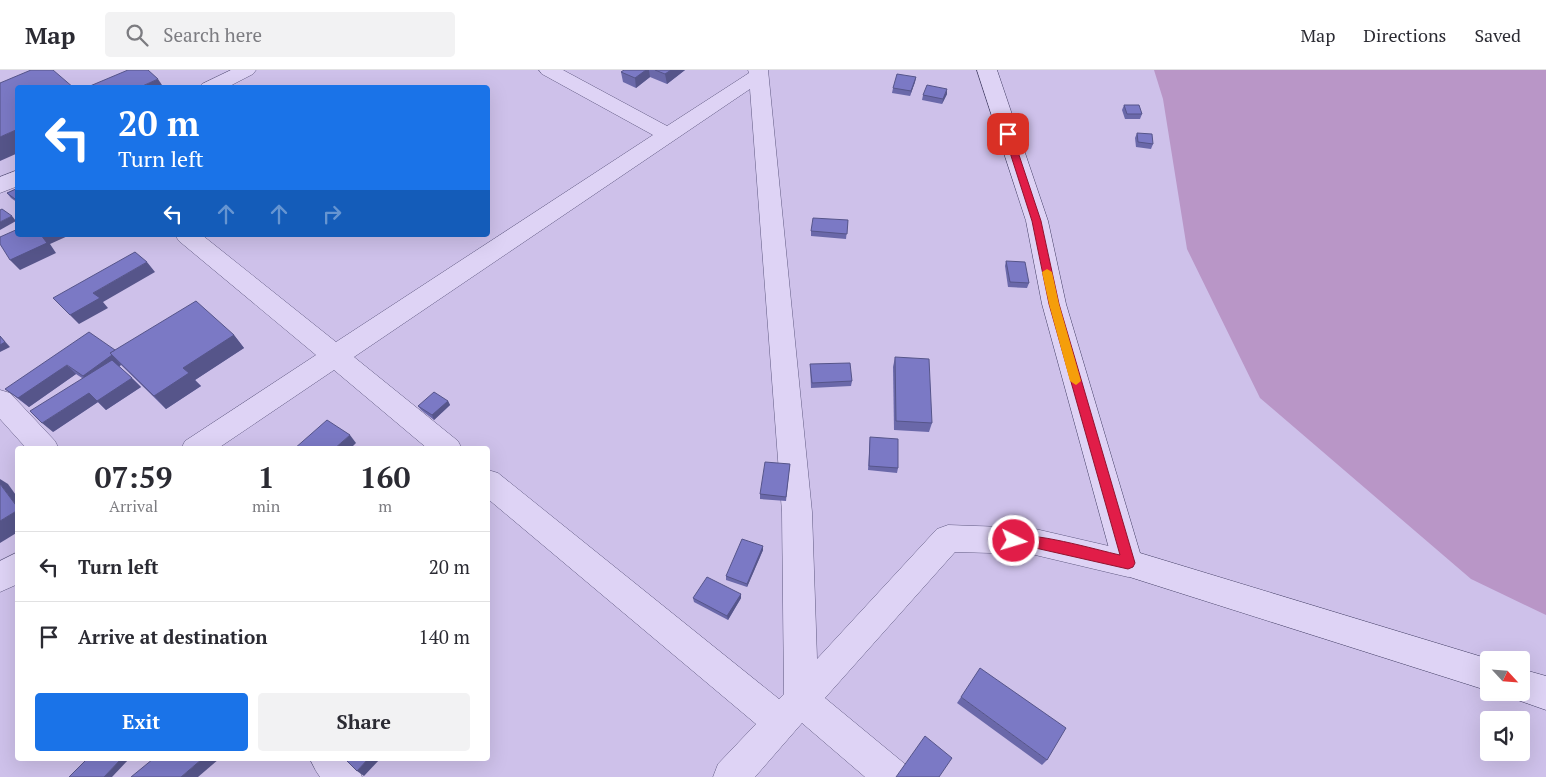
<!DOCTYPE html>
<html lang="en">
<head>
<meta charset="utf-8">
<style>
  :root { --surface:#fff; --page:#f2f2f3; --text:#2b2b33; --muted:#7c7c81; --line:#e1e1e2; --accent:#1a73e8 }
  body { margin:0; font-family:"PT Serif",serif; background:var(--page); color:var(--text); height:100vh; display:flex; flex-direction:column; font-size:19px; white-space:nowrap }
  * { box-sizing:border-box; margin:0 }
  p { font-size:16px; color:var(--muted) }
  .icon { flex:none; width:28px; height:28px; fill:none; stroke:currentColor; stroke-width:2; stroke-linecap:round; stroke-linejoin:round }
  .map { position:relative; flex:1; overflow:hidden }
  .side { position:absolute; left:15px; top:376px; width:475px; height:315px; display:flex; flex-direction:column; background:var(--surface); border-radius:5px; box-shadow:0 5px 20px #0002 }
  .side>* { flex:none }
  .guide { position:absolute; left:15px; top:15px; width:475px; height:152px; border-radius:5px; box-shadow:0 5px 20px #0002; background:#1a73e8; color:#fff; overflow:hidden }
  .needle { width:32px; rotate:116deg }
  .tools { position:absolute; left:1480px; top:581px; display:grid; gap:10px }
  .tools a { display:grid; place-items:center; width:50px; height:50px; border-radius:5px; background:var(--surface); box-shadow:0 5px 20px #0002; font-size:25px }
  .pin { position:absolute; display:grid; place-items:center; width:42px; height:42px; color:#fff; margin:-21px; border-radius:10px; box-shadow:0 2px 8px #0006 }
  .me { position:absolute; width:55px; margin:-28px; rotate:95deg; stroke-linejoin:round; filter:drop-shadow(0 0 4px #0008) }
  .turn { display:flex; align-items:center; gap:18px; height:105px; padding:0 20px; font-size:22px }
  .turn .icon { width:65px; height:65px; stroke-width:2.5 }
  .turn b { display:block; font-size:35px; line-height:42px }
  .lanes { display:flex; align-items:center; height:48px; padding:0 20px; background:#0003; justify-content:center; gap:25px; direction:ltr }
  .lanes .off { opacity:.35 }
  .eta { display:flex; justify-content:space-evenly; align-items:center; height:85px; text-align:center }
  .eta b { font-size:30px; font-weight:700; line-height:35px }
  .primary-button { display:flex; gap:10px; margin-top:auto; padding:10px 20px }
  .primary-button a { flex:1; height:58px; border-radius:5px; background:var(--accent); color:#fff; font-size:20px; font-weight:700; line-height:58px; text-align:center }
  .primary-button a+a { background:var(--page); color:var(--text) }
  ul { padding:0; list-style:none }
  li { display:flex; align-items:center; gap:15px; height:70px; padding:0 20px; border-top:1px solid var(--line) }
  li div { flex:1 }
  li b { display:block; font-size:19px }
  li em { font-style:normal }
  header { display:flex; align-items:center; gap:30px; box-sizing:border-box; height:70px; padding:0 25px; background:var(--surface); border-bottom:1px solid var(--line) }
  header strong { font-size:24px }
  nav { display:flex; gap:28px; margin-inline-start:auto; font-size:18px }
  .search { width:350px; height:45px; background:var(--page); display:flex; align-items:center; gap:12px; box-sizing:border-box; padding:0 18px; border-radius:5px; color:var(--muted); font-size:19px }
  .map>svg:first-child { display:block }
</style>
</head>
<body>
<header>
<strong>Map</strong>
<div class="search"><svg class="icon" aria-label="search" viewBox="0 0 24 24"><circle cx="10" cy="10" r="6"/><path d="M15 15l6 6"/></svg>Search here</div>
<nav><a>Map</a><a>Directions</a><a>Saved</a></nav>
</header>
<div class="map">
<svg width="1546" height="707" viewBox="0 0 1546 707">
  <rect width="100%" height="100%" fill="#cec1ea"/>
  <polygon fill="#b996c7" points="1154,0 1546,0 1546,545 1471,509 1260,328 1187,179 1163,29"/>
  <g fill="none" stroke-linecap="round" stroke-linejoin="round">
    <defs>
      <g id="street">
        <polygon points="231,0 256,0 253,4 226,18 199,18 202,14"/>
        <polygon points="539,0 563,0 667,56 749,3 748,0 768,0 812,442 817,589 937,459 948,455 1031,458 1139,483 1143,493 1139,503 1128,507 1031,484 955,482 825,628 905,694 910,707 865,707 802,653 755,707 713,707 718,694 756,654 488,429 488,400 498,403 779,629 784,624 782,442 750,19 354,287 458,371 462,379 428,379 334,300 217,379 181,379 185,371 316,285 179,171 175,165 202,165 336,272 653,65 542,4"/>
        <polygon points="18,100 18,116 0,123 0,107"/>
        <polygon points="0,320 10,323 55,371 59,379 27,379 0,349"/>
        <polygon points="18,482 18,514 0,522 0,491"/>
        <polygon points="310,689 352,689 357,694 362,707 320,707 316,701"/>
      </g>
      <g id="secondary">
        <polygon points="977,0 997,0 1048,151 1066,234 1140,483 1489,589 1492,590 1489,590 1489,621 1117,503 1113,493 1042,234 1026,151"/>
        <polygon points="1521,599 1546,606 1546,640 1509,627 1507,622 1521,622"/>
      </g>
    </defs>
    <use href="#street" stroke="#605a82" stroke-width="1"/>
    <use href="#secondary" stroke="#413d63" stroke-width="1"/>
    <use href="#street" fill="#ded3f5" fill-rule="evenodd"/>
    <use href="#secondary" fill="#ded3f5" fill-rule="evenodd"/>
  </g>
  <g fill="#6a68a9">
    <polygon points="624,0 685,0 667,14 650,7 636,18 623,12 621,2"/>
    <polygon points="916,7 915,12 910,26 892,23 893,18"/>
    <polygon points="947,24 942,34 922,30 923,25"/>
    <polygon points="1124,35 1142,44 1140,49 1125,49 1122,40"/>
    <polygon points="1137,63 1153,74 1151,79 1136,77 1135,68"/>
    <polygon points="18,118 18,133 11,128 7,123"/>
    <polygon points="848,150 846,169 811,166 811,161"/>
    <polygon points="1006,191 1029,213 1027,218 1008,217 1005,196"/>
    <polygon points="234,265 244,278 195,310 201,316 166,339 121,295 119,296 141,317 106,340 98,332 53,362 82,308 76,304 29,337 5,319 115,280"/>
    <polygon points="895,287 932,353 929,362 894,360 893,297"/>
    <polygon points="810,294 852,311 851,316 811,318"/>
    <polygon points="448,331 450,335 434,350 421,340 418,336"/>
    <polygon points="870,367 898,398 897,403 868,400"/>
    <polygon points="790,394 786,431 760,429 760,424"/>
    <polygon points="763,476 763,480 747,517 726,510 726,506"/>
    <polygon points="741,524 741,528 728,550 694,532 693,528"/>
    <polygon points="961,627 1047,690 1042,695 957,633"/>
  </g>
  <g fill="#56558a">
    <polygon points="646,0 649,0 650,7 636,18 635,8"/>
    <polygon points="671,0 685,0 667,14 665,4"/>
    <polygon points="916,7 915,12 910,26 911,21"/>
    <polygon points="158,9 164,18 138,18"/>
    <polygon points="947,19 947,24 942,34 943,29"/>
    <polygon points="18,59 18,83 0,91 0,67"/>
    <polygon points="12,146 16,151 0,160 0,152"/>
    <polygon points="41,165 70,165 50,174 56,183 20,200 10,190"/>
    <polygon points="147,192 155,202 103,232 108,238 79,254 70,245 93,223"/>
    <polygon points="234,265 244,278 195,310 201,316 166,339 154,326 183,298"/>
    <polygon points="0,266 10,277 0,282"/>
    <polygon points="112,285 121,295 92,315 83,306"/>
    <polygon points="67,295 76,304 29,337 18,328"/>
    <polygon points="132,308 141,317 106,340 97,331"/>
    <polygon points="89,323 98,332 53,362 42,353"/>
    <polygon points="448,331 450,335 434,350 432,345"/>
    <polygon points="350,365 356,373 350,379 334,379"/>
    <polygon points="0,409 8,414 18,428 18,438 0,414"/>
    <polygon points="18,440 18,462 0,473 0,451"/>
    <polygon points="763,476 763,480 747,517 747,514"/>
    <polygon points="741,524 741,528 728,550 727,546"/>
    <polygon points="121,689 129,689 112,707 104,707"/>
    <polygon points="202,689 219,689 198,707 181,707"/>
    <polygon points="368,689 380,689 364,706 357,701"/>
  </g>
  <g fill="#7b79c5" stroke="#56558a">
    <polygon points="31,0 53,0 74,18 18,18 18,59 0,67 0,13"/>
    <polygon points="128,0 148,0 158,9 138,18 91,18 90,16"/>
    <polygon points="624,0 646,0 635,8 621,2"/>
    <polygon points="655,0 671,0 665,4"/>
    <polygon points="897,4 916,7 911,21 893,18"/>
    <polygon points="927,15 947,19 943,29 923,25"/>
    <polygon points="1124,35 1139,35 1142,44 1127,44"/>
    <polygon points="1137,63 1152,64 1153,74 1138,72"/>
    <polygon points="18,118 18,128 15,129 7,123"/>
    <polygon points="2,139 12,146 0,152 0,140"/>
    <polygon points="813,148 848,150 847,164 811,161"/>
    <polygon points="18,159 18,165 41,165 47,173 10,190 0,174 0,167"/>
    <polygon points="135,182 147,192 93,223 100,228 70,245 53,228"/>
    <polygon points="1006,191 1025,192 1029,213 1010,212"/>
    <polygon points="196,231 234,265 183,298 189,303 154,326 110,283"/>
    <polygon points="89,262 115,280 110,283 112,285 83,306 67,295 18,328 5,319"/>
    <polygon points="0,266 5,272 0,275"/>
    <polygon points="895,287 929,289 932,353 896,351"/>
    <polygon points="112,290 132,308 97,331 89,323 42,353 30,341"/>
    <polygon points="850,293 852,311 812,313 810,294"/>
    <polygon points="434,322 448,331 432,345 418,336"/>
    <polygon points="327,350 350,365 334,379 294,379"/>
    <polygon points="870,367 898,369 898,398 869,396"/>
    <polygon points="765,392 790,394 786,427 760,424"/>
    <polygon points="0,414 18,438 18,440 0,451"/>
    <polygon points="742,469 763,476 747,514 726,506"/>
    <polygon points="707,507 741,524 727,546 693,528"/>
    <polygon points="980,598 1066,658 1047,690 961,627"/>
    <polygon points="925,666 952,688 939,707 896,707"/>
    <polygon points="87,689 121,689 104,707 69,707"/>
    <polygon points="153,689 202,689 181,707 131,707"/>
    <polygon points="345,689 368,689 357,701"/>
  </g>
  <path fill="#e11d48" stroke="#92132f" d="M1008 62 1012 64 1041 151 1059 234 1135 493 1133 497 1128 499 1031 477 1010 475 1008 471 1010 467C1029 460 1097 480 1120 485L1049 234 1032 151 1004 64Z"/>
  <polygon fill="#f59e0b" points="1047,199 1052,202 1059,234 1081,311 1076,315 1070,311 1049,234 1042,202"/>
</svg>
<div class="tools">
<a><svg class="needle" viewBox="-14 -14 28 28"><path d="M0-13l5 13h-10z" fill="#e53935"/><path d="M0 13l5-13h-10z" fill="#7c7c81"/></svg></a>
<a><svg class="icon" aria-label="sound" viewBox="0 0 24 24"><path d="M4 9h4l5-4v14l-5-4H4zM17 9q2 3 0 6"/></svg></a>
</div>
<div class="pin" style="left:1008px;top:64px;background:#d93025"><svg class="icon" aria-label="arrive" viewBox="0 0 24 24"><path d="M6 21V4h12l-3 4 3 4H6"/></svg></div>
<svg class="me" style="left:1014px;top:471px" viewBox="-20 -20 40 40"><circle r="17" fill="#e11d48" stroke="#fff" stroke-width="3"/><path d="M0-11L8 9 0 5-8 9z" fill="#fff"/></svg>
<div class="guide">
<div class="turn"><svg class="icon" aria-label="left" viewBox="0 0 24 24"><path d="M17 20v-9H6M10 6l-5 5 5 5"/></svg><div><b>20 m</b>Turn left</div></div>
<div class="lanes"><svg class="icon" aria-label="left" viewBox="0 0 24 24"><path d="M17 20v-9H6M10 6l-5 5 5 5"/></svg><svg class="icon off" aria-label="ahead" viewBox="0 0 24 24"><path d="M12 20V5M6 11l6-6 6 6"/></svg><svg class="icon off" aria-label="ahead" viewBox="0 0 24 24"><path d="M12 20V5M6 11l6-6 6 6"/></svg><svg class="icon off" aria-label="right" viewBox="0 0 24 24"><path d="M7 20v-9h11M14 6l5 5-5 5"/></svg></div>
</div>
<section class="side">
<div class="eta">
<div><b>07:59</b><p>Arrival</p></div>
<div><b>1</b><p>min</p></div>
<div><b>160</b><p>m</p></div>
</div>
<ul>
<li><svg class="icon" aria-label="left" viewBox="0 0 24 24"><path d="M17 20v-9H6M10 6l-5 5 5 5"/></svg><div><b>Turn left</b></div><em>20 m</em></li>
<li><svg class="icon" aria-label="arrive" viewBox="0 0 24 24"><path d="M6 21V4h12l-3 4 3 4H6"/></svg><div><b>Arrive at destination</b></div><em>140 m</em></li>
</ul>
<div class="primary-button"><a>Exit</a><a>Share</a></div>
</section>
</div>
</body>
</html>
